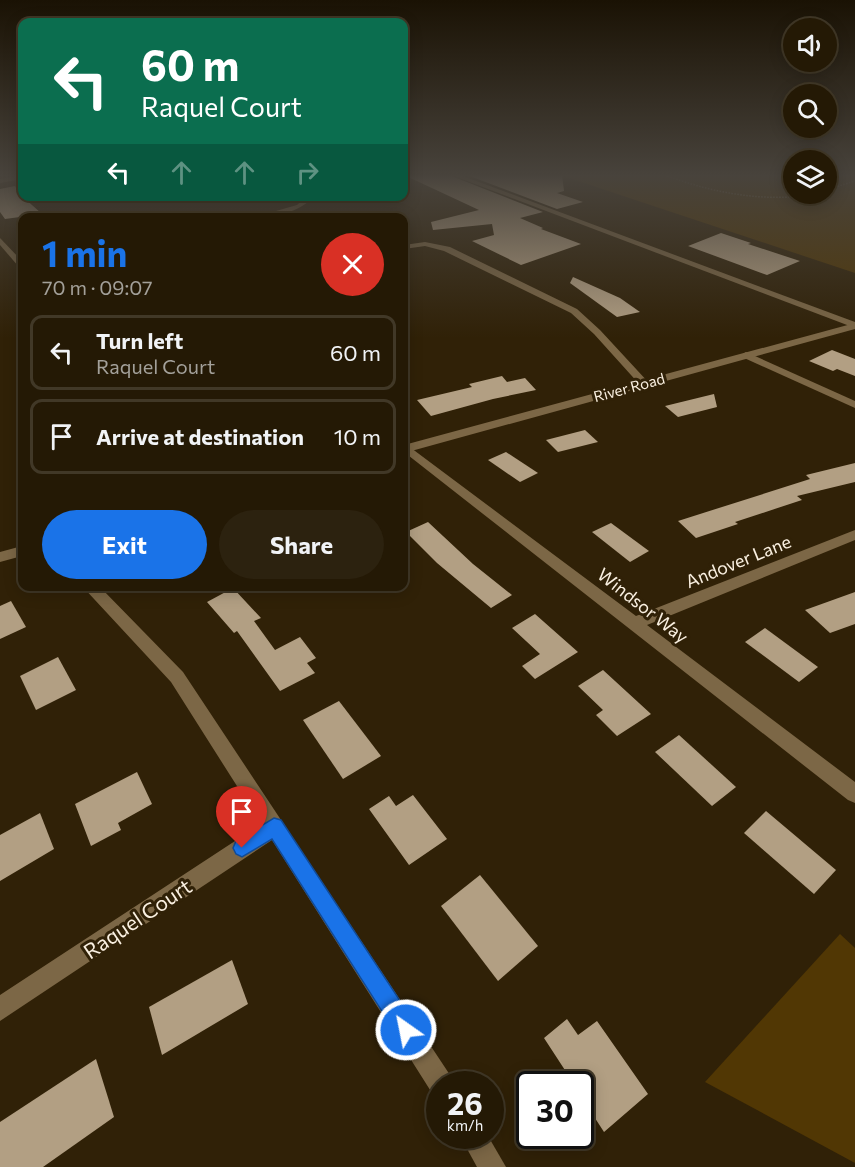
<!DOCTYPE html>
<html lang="en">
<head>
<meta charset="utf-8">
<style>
  :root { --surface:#241905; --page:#2c220f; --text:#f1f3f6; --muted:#a3a09a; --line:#413827; --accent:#1a73e8 }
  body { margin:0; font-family:Commissioner,sans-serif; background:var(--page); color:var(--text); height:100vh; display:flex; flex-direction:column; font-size:22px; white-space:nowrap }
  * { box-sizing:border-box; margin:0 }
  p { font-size:20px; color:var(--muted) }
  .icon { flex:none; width:33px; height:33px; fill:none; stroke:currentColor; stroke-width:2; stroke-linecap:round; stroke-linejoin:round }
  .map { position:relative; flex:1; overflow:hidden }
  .sheet { position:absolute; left:18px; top:213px; width:390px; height:378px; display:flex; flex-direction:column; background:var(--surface); border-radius:12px; box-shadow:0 3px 15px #0003,0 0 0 2px var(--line) }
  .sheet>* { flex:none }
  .banner { position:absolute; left:18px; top:18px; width:390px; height:183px; border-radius:12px; box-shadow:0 3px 15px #0003,0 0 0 2px var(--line); background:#0b6e4f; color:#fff; overflow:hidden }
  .controls { position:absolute; left:783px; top:18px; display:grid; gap:12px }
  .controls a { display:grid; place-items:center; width:54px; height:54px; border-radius:50%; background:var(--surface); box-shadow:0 3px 15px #0003,0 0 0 2px var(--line); font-size:30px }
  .speed { position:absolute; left:426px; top:1071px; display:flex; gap:12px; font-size:30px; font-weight:700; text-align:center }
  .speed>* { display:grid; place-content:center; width:78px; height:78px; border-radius:50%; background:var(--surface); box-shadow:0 3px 15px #0003,0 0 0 2px var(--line); line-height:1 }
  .speed small { font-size:15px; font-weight:400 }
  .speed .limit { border:3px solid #111; border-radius:9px; background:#fff; color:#111 }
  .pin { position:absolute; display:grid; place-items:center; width:51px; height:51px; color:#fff; margin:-62px -26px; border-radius:50% 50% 50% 0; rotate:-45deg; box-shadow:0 0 6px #0007 }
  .pin .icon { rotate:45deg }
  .me { position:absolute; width:66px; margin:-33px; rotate:327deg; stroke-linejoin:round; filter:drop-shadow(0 0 4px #0008) }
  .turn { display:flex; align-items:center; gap:21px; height:126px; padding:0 24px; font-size:27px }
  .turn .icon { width:78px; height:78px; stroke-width:2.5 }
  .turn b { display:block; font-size:42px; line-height:51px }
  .lanes { display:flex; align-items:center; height:57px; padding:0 24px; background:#0003; justify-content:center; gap:30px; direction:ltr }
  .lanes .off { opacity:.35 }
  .round { display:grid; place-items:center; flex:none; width:63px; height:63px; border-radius:32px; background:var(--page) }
  .summary { display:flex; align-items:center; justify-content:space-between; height:102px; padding:0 24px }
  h1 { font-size:36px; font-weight:700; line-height:45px; color:var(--accent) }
  .action { display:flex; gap:12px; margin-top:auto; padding:12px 24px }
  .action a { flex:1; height:69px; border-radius:36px; background:var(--accent); color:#fff; font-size:24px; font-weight:700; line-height:69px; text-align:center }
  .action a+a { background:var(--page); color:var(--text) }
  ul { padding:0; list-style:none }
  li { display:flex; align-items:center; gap:18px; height:75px; margin:0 12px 9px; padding:0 12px; border:3px solid var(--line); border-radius:12px }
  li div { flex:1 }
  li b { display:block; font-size:22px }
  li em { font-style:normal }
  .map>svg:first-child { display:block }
</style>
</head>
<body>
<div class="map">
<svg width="855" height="1167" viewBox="0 0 855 1167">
  <rect width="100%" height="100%" fill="#302107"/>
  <g fill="#513704">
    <polygon points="560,175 793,175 794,194 826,194 827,175 855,175 855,273"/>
    <polygon points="840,934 855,948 855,1163 705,1082"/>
  </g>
  <g fill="#b29f83">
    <polygon points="404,175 449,175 543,212 520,218 543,228 541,229 581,244 521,265 472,241 494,235 492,224 433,230 431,222 479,210"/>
    <polygon points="467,175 562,175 564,191 557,193 583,202 557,209"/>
    <polygon points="15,186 22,196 42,214 5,219 0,212 0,189"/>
    <polygon points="721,233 751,243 748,244 800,261 767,275 688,246"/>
    <polygon points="573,277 620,298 640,312 617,317 570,283"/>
    <polygon points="832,350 855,359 855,376 837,369 833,371 809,361"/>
    <polygon points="502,376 507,382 525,378 536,390 493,399 431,416 417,400 472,387 469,384"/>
    <polygon points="714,394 717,407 678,417 665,406"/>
    <polygon points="585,430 598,442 558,452 546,440"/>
    <polygon points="506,452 538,473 520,482 488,460"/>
    <polygon points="855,463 855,482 797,496 802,500 735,522 738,524 696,538 678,521 810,479 806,475"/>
    <polygon points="428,522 473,564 512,595 491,608 437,563 406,532"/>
    <polygon points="611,523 649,551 630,562 592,532"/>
    <polygon points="233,588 261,618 254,621 275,650 300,637 316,658 307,663 315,673 280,691 237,631 234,633 207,602"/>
    <polygon points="855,592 855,624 830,633 805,610"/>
    <polygon points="11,601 26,627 0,639 0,606"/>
    <polygon points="535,614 578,652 535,679 522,666 540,654 512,628"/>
    <polygon points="765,628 818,667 799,682 745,642"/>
    <polygon points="58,657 76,690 36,710 20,676"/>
    <polygon points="603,670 651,714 617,736 596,715 603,710 578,686"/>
    <polygon points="339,701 381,756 343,779 303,720"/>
    <polygon points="679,735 736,787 712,806 655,752"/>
    <polygon points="137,772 152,804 118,823 121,830 91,846 75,804"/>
    <polygon points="413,795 447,839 409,865 369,809 389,796 396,806"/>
    <polygon points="766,811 836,870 814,894 744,833"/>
    <polygon points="40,813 54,849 0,881 0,835"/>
    <polygon points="480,875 538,946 498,981 441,906"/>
    <polygon points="232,960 248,1004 162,1055 149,1007"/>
    <polygon points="567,1019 578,1035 597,1021 648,1094 604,1132 580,1095 580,1084 574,1084 544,1038"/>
    <polygon points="96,1059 114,1117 43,1167 0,1167 0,1122"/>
  </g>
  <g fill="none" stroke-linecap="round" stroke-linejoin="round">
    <g stroke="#80735d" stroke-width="1.5" stroke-dasharray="1.5 1.5" stroke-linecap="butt">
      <path d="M665 175C712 193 766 203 816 194"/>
      <polyline points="826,190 855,181"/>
    </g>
    <g fill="#7c6746" fill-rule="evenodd">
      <polygon points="22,175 22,179 0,183 0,179"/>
      <polygon points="451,175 460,175 855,322 855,328"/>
      <path d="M307 196H315C298 213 274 218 251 218L297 205Z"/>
      <polygon points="425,242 450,247 577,309 600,330 649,383 648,385 640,385 594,334 571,313 444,251 425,246 404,249 404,245"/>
      <polygon points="746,352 855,401 855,408 742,357 741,355"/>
      <polygon points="407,445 636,616 855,530 855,540 647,625 855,782 855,803 848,800 404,452 404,446"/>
      <polygon points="82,586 99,586 183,672 450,1075 454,1084 440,1084 440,1096 432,1093 272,840 0,1021 0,995 261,824 171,682"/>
      <polygon points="460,1136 488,1136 506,1167 477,1167"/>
    </g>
    <g fill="#7c6746" fill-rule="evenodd">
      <polygon points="0,238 22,261 22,267 19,267 0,245"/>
      <polygon points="855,323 855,329 404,453 404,445"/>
      <polygon points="22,546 22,556 0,562 0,552"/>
    </g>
  </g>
  <linearGradient id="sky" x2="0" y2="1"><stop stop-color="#1a1204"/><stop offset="0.52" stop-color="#48433c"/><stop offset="1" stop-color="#48433c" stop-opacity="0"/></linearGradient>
  <rect width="855" height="338" fill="url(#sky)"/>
  <polygon fill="#1a73e8" stroke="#114b97" stroke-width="1.5" points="274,818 281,820 414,1022 418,1030 414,1038 406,1041 399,1038 272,839 242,857 236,854 233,848 236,841"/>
  <g text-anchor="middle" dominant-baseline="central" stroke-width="6" stroke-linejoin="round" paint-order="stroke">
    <g font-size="15" fill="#faf0e1" stroke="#302107">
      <text transform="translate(629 387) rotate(-15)">River Road</text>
    </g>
    <g font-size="18" fill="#faf0e1" stroke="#302107">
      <text transform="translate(738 561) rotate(-22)">Andover Lane</text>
      <text transform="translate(643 605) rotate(38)">Windsor Way</text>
    </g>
    <g font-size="21" fill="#faf0e1" stroke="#302107">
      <text transform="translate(137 918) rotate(-34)">Raquel Court</text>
    </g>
  </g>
</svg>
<div class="controls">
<a><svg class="icon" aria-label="sound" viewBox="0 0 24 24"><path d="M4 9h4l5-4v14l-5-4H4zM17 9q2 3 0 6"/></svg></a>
<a><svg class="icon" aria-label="search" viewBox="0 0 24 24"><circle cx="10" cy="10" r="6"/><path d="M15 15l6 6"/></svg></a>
<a><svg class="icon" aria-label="layers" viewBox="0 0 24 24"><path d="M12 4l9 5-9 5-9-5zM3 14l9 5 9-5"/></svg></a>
</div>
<div class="speed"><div>26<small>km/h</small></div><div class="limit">30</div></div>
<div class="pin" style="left:242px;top:848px;background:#d93025"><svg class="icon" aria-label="arrive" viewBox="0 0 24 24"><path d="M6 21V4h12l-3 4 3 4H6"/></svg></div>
<svg class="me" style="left:406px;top:1030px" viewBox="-20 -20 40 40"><circle r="17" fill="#1a73e8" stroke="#fff" stroke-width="3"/><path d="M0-11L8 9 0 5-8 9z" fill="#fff"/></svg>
<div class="banner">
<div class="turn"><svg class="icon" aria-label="left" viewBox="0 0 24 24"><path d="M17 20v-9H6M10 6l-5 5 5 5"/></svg><div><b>60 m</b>Raquel Court</div></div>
<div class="lanes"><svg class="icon" aria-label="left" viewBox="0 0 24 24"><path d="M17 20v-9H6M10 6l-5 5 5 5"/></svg><svg class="icon off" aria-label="ahead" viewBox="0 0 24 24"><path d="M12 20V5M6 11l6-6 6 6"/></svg><svg class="icon off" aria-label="ahead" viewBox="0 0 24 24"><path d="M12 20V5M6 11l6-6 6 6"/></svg><svg class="icon off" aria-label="right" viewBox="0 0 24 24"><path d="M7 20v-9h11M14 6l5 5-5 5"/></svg></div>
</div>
<section class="sheet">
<div class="summary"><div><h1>1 min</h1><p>70 m · 09:07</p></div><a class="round" style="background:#d93025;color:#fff"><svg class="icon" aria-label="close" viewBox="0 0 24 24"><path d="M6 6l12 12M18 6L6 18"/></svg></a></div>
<ul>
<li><svg class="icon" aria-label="left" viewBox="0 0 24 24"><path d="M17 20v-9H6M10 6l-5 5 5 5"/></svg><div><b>Turn left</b><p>Raquel Court</p></div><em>60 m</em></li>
<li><svg class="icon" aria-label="arrive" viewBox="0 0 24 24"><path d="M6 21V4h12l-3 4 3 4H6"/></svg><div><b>Arrive at destination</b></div><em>10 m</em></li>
</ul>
<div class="action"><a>Exit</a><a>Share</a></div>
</section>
</div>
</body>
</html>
